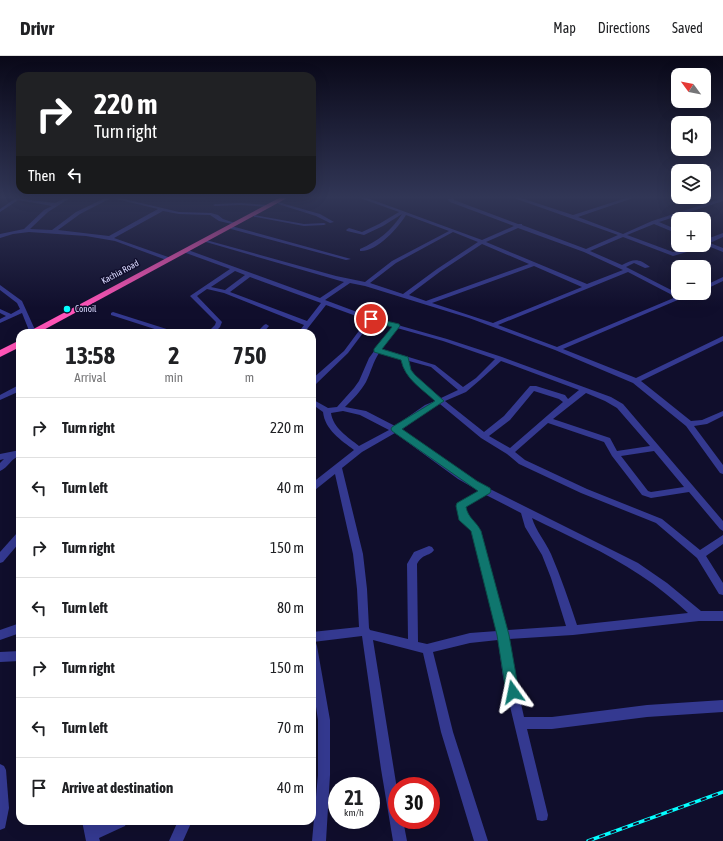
<!DOCTYPE html>
<html lang="en">
<head>
<meta charset="utf-8">
<style>
  :root { --surface:#fff; --page:#f6f6f6; --text:#202124; --muted:#757577; --line:#e0e0e0 }
  body { margin:0; font-family:"Asap Condensed",sans-serif; background:var(--page); color:var(--text); height:100vh; display:flex; flex-direction:column; font-size:15px; white-space:nowrap }
  * { box-sizing:border-box; margin:0 }
  p { font-size:13px; color:var(--muted) }
  .icon { flex:none; width:22px; height:22px; fill:none; stroke:currentColor; stroke-width:2; stroke-linecap:round; stroke-linejoin:round }
  .map { position:relative; flex:1; overflow:hidden }
  .side { position:absolute; left:16px; top:273px; width:300px; height:496px; display:flex; flex-direction:column; background:var(--surface); border-radius:12px; box-shadow:0 4px 16px #0002 }
  .side>* { flex:none }
  .guide { position:absolute; left:16px; top:16px; width:300px; height:122px; border-radius:12px; box-shadow:0 4px 16px #0002; background:#202124; color:#fff; overflow:hidden }
  .needle { width:26px; rotate:302deg }
  .fabs { position:absolute; left:671px; top:12px; display:grid; gap:8px }
  .fabs a { display:grid; place-items:center; width:40px; height:40px; border-radius:8px; background:var(--surface); box-shadow:0 4px 16px #0002; font-size:20px }
  .speed { position:absolute; left:328px; top:721px; display:flex; gap:8px; font-size:20px; font-weight:700; text-align:center }
  .speed>* { display:grid; place-content:center; width:52px; height:52px; border-radius:50%; background:var(--surface); box-shadow:0 4px 16px #0002; line-height:1 }
  .speed small { font-size:10px; font-weight:400 }
  .speed .limit { border:6px solid #d22; background:#fff; color:#111 }
  .pin { position:absolute; display:grid; place-items:center; width:34px; height:34px; color:#fff; margin:-17px; border:2px solid #fff; border-radius:50%; box-shadow:0 1px 4px #0007 }
  .me { position:absolute; width:44px; margin:-22px; rotate:348deg; stroke-linejoin:round; filter:drop-shadow(0 0 3px #0008) }
  .turn { display:flex; align-items:center; gap:14px; height:84px; padding:0 12px; font-size:18px }
  .turn .icon { width:52px; height:52px; stroke-width:2.5 }
  .turn b { display:block; font-size:28px; line-height:34px }
  .then { display:flex; align-items:center; height:38px; padding:0 12px; background:#0003; gap:8px; font-size:15px }
  .eta { display:flex; justify-content:space-evenly; align-items:center; height:68px; text-align:center }
  .eta b { font-size:24px; font-weight:700; line-height:28px }
  ul { padding:0; list-style:none }
  li { display:flex; align-items:center; gap:12px; height:60px; padding:0 12px; border-top:1px solid var(--line) }
  li div { flex:1 }
  li b { display:block; font-size:15px }
  li em { font-style:normal }
  header { display:flex; align-items:center; gap:24px; box-sizing:border-box; height:56px; padding:0 20px; background:var(--surface); border-bottom:1px solid var(--line) }
  header strong { font-size:19px }
  nav { display:flex; gap:22px; margin-inline-start:auto; font-size:14px }
  .map>svg:first-child { display:block }
</style>
</head>
<body>
<header>
<strong>Drivr</strong>
<nav><a>Map</a><a>Directions</a><a>Saved</a></nav>
</header>
<div class="map">
<svg width="723" height="785" viewBox="0 0 723 785">
  <rect width="100%" height="100%" fill="#100e2c"/>
  <g fill="none" stroke-linecap="round" stroke-linejoin="round">
    <g fill="#343990" fill-rule="evenodd">
      <polygon points="16,142 55,147 65,142 70,142 48,156 30,173 52,174 76,156 105,142 111,142 80,158 58,174 109,180 158,153 112,142 120,142 179,156 211,157 218,159 223,163 238,168 236,169 219,165 210,159 179,158 163,155 114,182 171,202 172,203 169,205 115,185 86,180 29,176 13,178 0,182 0,178 24,173 44,154 52,150 18,144 0,156 0,153"/>
      <polygon points="165,142 206,142 204,143 167,143"/>
      <path d="M360 142H367L392 151 482 184 514 170 450 146 448 143 453 142 454 144 518 168H522V169L586 193 618 179 514 142H521L573 159 626 142H633L578 161 623 178 652 165 723 142V145L659 166 678 174V178L654 168 627 179 673 196 704 189V184L723 177V181L710 187 723 192V196L708 190 673 200 623 181 590 195 622 209C634 203 638 202 650 211L645 212 634 207 626 211 681 239 686 237H694L563 293 636 322 723 280V285L641 325 691 365 702 364 723 355V360L707 368 694 370 723 409V418L720 417 686 370 633 327 555 294 469 262 365 230 350 227 325 244 373 262 447 283 502 301 611 341 623 348 723 465V475L720 473 689 436 651 442 642 439 612 400 604 386 548 367 515 396 525 404 587 433 662 463 700 494 723 479V488L706 500 723 527V539L719 538 697 502 656 467 581 437 519 408 507 398 481 382 440 348 431 353 401 374 478 427 638 507 667 527 701 555H723V565H699L573 579 509 583 515 621 524 661H552L647 649 723 644V656L647 661 552 673H527L548 759 547 764 542 765 537 764 536 759 503 621 498 584 470 587 433 596 453 676 488 785H474L441 676 423 597 373 584 397 733V764H403L407 785H393L381 713 362 580 313 586 316 587 317 590 330 664V719L326 785H312L318 719V664L312 624V576L359 571 357 533 353 498 335 418 315 434 312 435V427L354 394C341 384 325 374 323 356L312 348V343L328 352 337 351 354 332 359 325 369 302 392 271 372 265 348 297 315 329H312V323L344 295 367 264 326 249 304 277H298L304 269 224 237 207 233 197 240 222 266 220 271 214 277H207L215 269 216 266 190 240 230 213 186 197 185 196 188 194 320 242 344 226 206 186V184L336 220 365 226 392 205 449 175 406 159C398 172 377 196 360 195V193C378 185 391 175 402 158L383 170 364 179 347 175 346 174 349 172 362 176 379 168 399 156ZM518 172 584 196 623 214 587 228 486 186ZM453 176 478 186 437 213 403 238 370 227 396 207ZM482 188 529 208 426 245 409 239 441 215ZM534 210 582 231 493 267 432 247ZM235 215 245 219 225 234 211 231ZM628 216 676 241 557 291 498 269ZM250 221 321 247 307 265 230 236ZM397 272 443 285 495 303 476 322 463 331 435 309 382 293ZM379 297 402 303 405 315 435 345 425 349 395 370 366 355 345 351C353 343 361 335 366 326 371 316 373 306 379 297ZM409 305 431 311 458 334 441 342 414 319 410 314ZM501 305 579 334 568 343 565 339 536 330H530L504 360 484 376 445 345 466 336 480 324ZM534 335 559 343 563 346 510 392 489 380 510 364ZM586 337 605 345 617 352 650 390 617 395 610 382 553 363ZM343 355 360 359 389 374 359 390C348 381 333 372 331 357ZM395 377 458 423 479 435 458 448 457 450 462 464 472 475 497 575 470 577 427 588 418 586 417 508C423 497 429 501 434 494L432 491 429 490 414 496 407 508 408 583 370 574 369 572 367 533 363 498 342 412 362 396ZM654 395 684 431 651 436 648 435 621 400ZM486 439 521 457 525 471 542 499 551 522 566 570 507 574 481 475 468 459 466 451ZM532 462C568 480 606 496 640 519 657 530 673 543 688 557L577 569C569 545 561 521 551 498 545 485 536 475 532 462Z"/>
      <polygon points="278,146 320,158 334,166 330,167 316,160 278,148"/>
      <polygon points="240,147 269,149 271,150 269,151 240,149 215,150 213,149 215,148"/>
      <polygon points="254,159 304,168 324,167 326,168 324,169 304,170 256,161 254,161"/>
      <polygon points="231,171 235,171 351,203 346,204 231,173"/>
      <polygon points="723,221 723,225 704,234 704,230"/>
      <polygon points="0,229 22,245 36,276 36,277 30,277 22,257 0,267 0,263 6,260 0,257 0,253 11,258 20,253 17,247 0,234"/>
      <polygon points="113,256 176,276 177,277 167,277 111,259 111,257"/>
      <polygon points="266,268 269,270 263,277 256,277 264,269"/>
      <polygon points="17,330 20,330 20,335 0,344 0,339"/>
      <path d="M20 394V400C11 402 8 412 0 415V407L4 403 0 404V398Z"/>
      <polygon points="20,476 20,486 3,506 0,507 0,496 17,477"/>
      <polygon points="20,567 20,577 0,584 0,574"/>
      <polygon points="20,595 20,605 0,606 0,596"/>
      <polygon points="0,708 4,710 6,714 9,752 5,772 0,774"/>
      <polygon points="82,765 96,765 96,769 106,765 127,765 125,770 99,782 100,785 86,785"/>
      <polygon points="178,765 192,765 183,785 169,785"/>
    </g>
    <g fill="#ff54b7" fill-rule="evenodd">
      <polygon points="279,142 287,142 38,277 26,277"/>
      <polygon points="20,284 20,291 0,301 0,294"/>
    </g>
    <defs>
      <polyline id="rail" points="588,785 723,736"/>
    </defs>
    <use href="#rail" stroke="#05feff" stroke-width="3.5"/>
    <use href="#rail" stroke="#100e2c" stroke-width="2" stroke-dasharray="6" stroke-linecap="butt"/>
  </g>
  <linearGradient id="sky" x2="0" y2="1"><stop stop-color="#090818"/><stop offset="0.56" stop-color="#313656"/><stop offset="1" stop-color="#313656" stop-opacity="0"/></linearGradient>
  <rect width="723" height="252" fill="url(#sky)"/>
  <path fill="#0f766e" stroke="#0a4d48" d="M369 261 399 268 400 270 382 293 408 301 411 314 415 319 444 345 402 373 477 425 490 432 491 435 490 437 466 451C468 462 476 465 481 475L509 579 519 636 517 640 513 642 508 640 506 636 497 579 471 475 459 464 456 450 457 447 478 435 392 375 391 373 392 371 435 345C421 332 405 323 401 304L374 296V293L392 271 369 264Z"/>
  <circle fill="#05feff" stroke="#100e2c" stroke-width="1.5" cx="67" cy="253" r="4"/>
  <g text-anchor="middle" dominant-baseline="central" stroke-width="3" stroke-linejoin="round" paint-order="stroke">
    <g font-size="9" fill="#dad9ff" stroke="#100e2c">
      <text transform="translate(120 216) rotate(-28)">Kachia Road</text>
    </g>
    <g font-size="9" fill="#dad9ff" stroke="#100e2c" text-anchor="start">
      <text x="75" y="253">Conoil</text>
    </g>
  </g>
</svg>
<div class="fabs">
<a><svg class="needle" viewBox="-14 -14 28 28"><path d="M0-13l5 13h-10z" fill="#e53935"/><path d="M0 13l5-13h-10z" fill="#757577"/></svg></a>
<a><svg class="icon" aria-label="sound" viewBox="0 0 24 24"><path d="M4 9h4l5-4v14l-5-4H4zM17 9q2 3 0 6"/></svg></a>
<a><svg class="icon" aria-label="layers" viewBox="0 0 24 24"><path d="M12 4l9 5-9 5-9-5zM3 14l9 5 9-5"/></svg></a>
<a>+</a>
<a>−</a>
</div>
<div class="speed"><div>21<small>km/h</small></div><div class="limit">30</div></div>
<div class="pin" style="left:371px;top:263px;background:#d93025"><svg class="icon" aria-label="arrive" viewBox="0 0 24 24"><path d="M6 21V4h12l-3 4 3 4H6"/></svg></div>
<svg class="me" style="left:513px;top:636px" viewBox="-20 -20 40 40"><path d="M0-17L14 15 0 8-14 15z" fill="#0f766e" stroke="#fff" stroke-width="4"/></svg>
<div class="guide">
<div class="turn"><svg class="icon" aria-label="right" viewBox="0 0 24 24"><path d="M7 20v-9h11M14 6l5 5-5 5"/></svg><div><b>220 m</b>Turn right</div></div>
<div class="then">Then<svg class="icon" aria-label="left" viewBox="0 0 24 24"><path d="M17 20v-9H6M10 6l-5 5 5 5"/></svg></div>
</div>
<section class="side">
<div class="eta">
<div><b>13:58</b><p>Arrival</p></div>
<div><b>2</b><p>min</p></div>
<div><b>750</b><p>m</p></div>
</div>
<ul>
<li><svg class="icon" aria-label="right" viewBox="0 0 24 24"><path d="M7 20v-9h11M14 6l5 5-5 5"/></svg><div><b>Turn right</b></div><em>220 m</em></li>
<li><svg class="icon" aria-label="left" viewBox="0 0 24 24"><path d="M17 20v-9H6M10 6l-5 5 5 5"/></svg><div><b>Turn left</b></div><em>40 m</em></li>
<li><svg class="icon" aria-label="right" viewBox="0 0 24 24"><path d="M7 20v-9h11M14 6l5 5-5 5"/></svg><div><b>Turn right</b></div><em>150 m</em></li>
<li><svg class="icon" aria-label="left" viewBox="0 0 24 24"><path d="M17 20v-9H6M10 6l-5 5 5 5"/></svg><div><b>Turn left</b></div><em>80 m</em></li>
<li><svg class="icon" aria-label="right" viewBox="0 0 24 24"><path d="M7 20v-9h11M14 6l5 5-5 5"/></svg><div><b>Turn right</b></div><em>150 m</em></li>
<li><svg class="icon" aria-label="left" viewBox="0 0 24 24"><path d="M17 20v-9H6M10 6l-5 5 5 5"/></svg><div><b>Turn left</b></div><em>70 m</em></li>
<li><svg class="icon" aria-label="arrive" viewBox="0 0 24 24"><path d="M6 21V4h12l-3 4 3 4H6"/></svg><div><b>Arrive at destination</b></div><em>40 m</em></li>
</ul>
</section>
</div>
</body>
</html>
